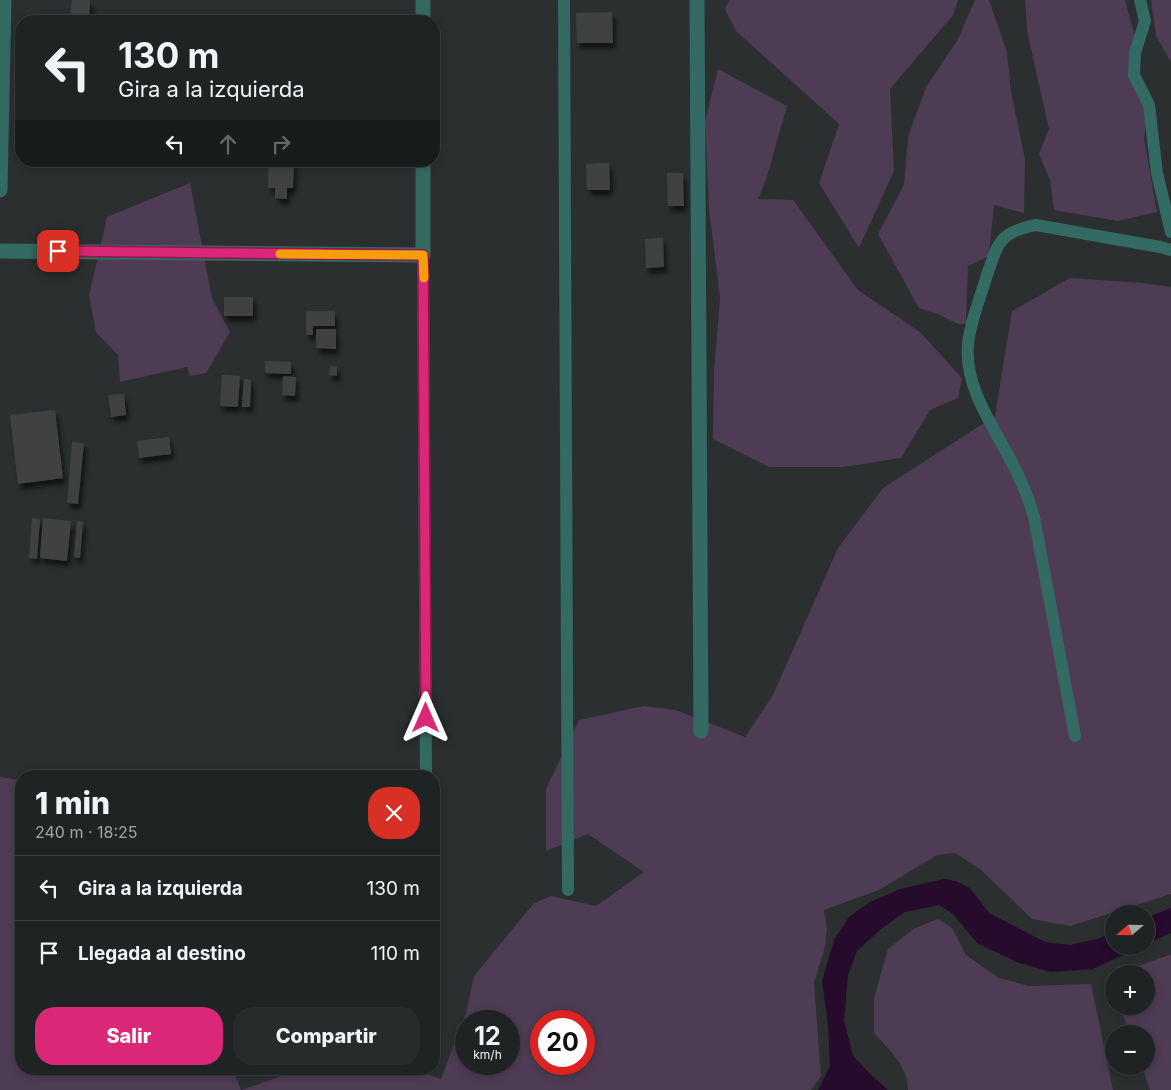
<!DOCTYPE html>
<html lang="es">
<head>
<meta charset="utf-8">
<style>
  :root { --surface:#202323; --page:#282b2b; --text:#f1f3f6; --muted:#a2a4a6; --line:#3d4041; --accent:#db2777 }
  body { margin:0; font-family:Inter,sans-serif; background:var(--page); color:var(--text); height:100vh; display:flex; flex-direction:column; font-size:19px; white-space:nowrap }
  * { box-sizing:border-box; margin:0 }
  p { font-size:16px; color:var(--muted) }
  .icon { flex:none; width:28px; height:28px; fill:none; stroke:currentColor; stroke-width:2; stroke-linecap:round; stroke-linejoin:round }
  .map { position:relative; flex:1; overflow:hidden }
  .sheet { position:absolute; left:15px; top:770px; width:425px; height:305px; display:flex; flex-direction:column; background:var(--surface); border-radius:20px; box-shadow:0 2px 8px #0003,0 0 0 1px var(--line) }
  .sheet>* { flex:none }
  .banner { position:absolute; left:15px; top:15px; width:425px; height:152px; border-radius:20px; box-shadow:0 2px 8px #0003,0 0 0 1px var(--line); background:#202323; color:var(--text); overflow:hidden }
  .needle { width:32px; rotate:250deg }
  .buttons { position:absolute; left:1105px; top:905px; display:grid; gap:10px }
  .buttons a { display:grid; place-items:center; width:50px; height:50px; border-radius:50%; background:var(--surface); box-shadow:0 2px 8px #0003,0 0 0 1px var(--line); font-size:25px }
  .speed { position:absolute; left:455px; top:1010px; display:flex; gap:10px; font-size:25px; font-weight:700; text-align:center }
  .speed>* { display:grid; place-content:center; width:65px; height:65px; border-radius:50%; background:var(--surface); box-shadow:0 2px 8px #0003,0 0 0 1px var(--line); line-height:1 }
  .speed small { font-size:12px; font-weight:400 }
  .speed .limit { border:8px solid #d22; background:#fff; color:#111 }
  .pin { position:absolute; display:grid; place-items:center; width:42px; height:42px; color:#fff; margin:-21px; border-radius:10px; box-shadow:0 2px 8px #0006 }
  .me { position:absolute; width:55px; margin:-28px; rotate:0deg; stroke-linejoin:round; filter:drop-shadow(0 0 4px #0008) }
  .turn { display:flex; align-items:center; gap:18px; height:105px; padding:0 20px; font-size:22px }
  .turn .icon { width:65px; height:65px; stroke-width:2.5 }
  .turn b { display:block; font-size:35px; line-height:42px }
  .lanes { display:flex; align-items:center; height:48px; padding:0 20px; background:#0003; justify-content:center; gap:25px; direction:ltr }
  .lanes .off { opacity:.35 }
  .round { display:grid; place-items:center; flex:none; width:52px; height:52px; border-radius:20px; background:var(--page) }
  .summary { display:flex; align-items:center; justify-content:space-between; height:85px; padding:0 20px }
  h1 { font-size:30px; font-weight:800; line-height:38px }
  .action { display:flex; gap:10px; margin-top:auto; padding:10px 20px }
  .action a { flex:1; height:58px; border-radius:20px; background:var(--accent); color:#fff; font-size:20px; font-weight:800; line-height:58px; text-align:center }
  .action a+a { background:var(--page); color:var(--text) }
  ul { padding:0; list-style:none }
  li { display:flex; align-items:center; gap:15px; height:65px; padding:0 20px; border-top:1px solid var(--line) }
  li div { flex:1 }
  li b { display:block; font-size:19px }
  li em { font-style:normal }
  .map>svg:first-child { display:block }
</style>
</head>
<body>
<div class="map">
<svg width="1171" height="1090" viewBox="0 0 1171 1090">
  <defs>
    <filter id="shadow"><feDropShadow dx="3" dy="5.5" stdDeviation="2.5" flood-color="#0009"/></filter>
  </defs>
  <rect width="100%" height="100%" fill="#2b2f2f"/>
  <g fill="#4e3b54" fill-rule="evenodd">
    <polygon points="729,0 958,0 953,15 890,89 894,171 859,248 819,183 839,124 736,31 725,9"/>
    <polygon points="975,0 989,0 1007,52 1011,92 1025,159 1024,213 994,205 989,256 968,266 966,319 971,324 958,324 938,314 919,308 878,234 904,185 908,137 926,87 957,41"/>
    <polygon points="1025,0 1125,0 1139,52 1137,89 1148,115 1144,138 1158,218 1157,212 1118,221 1054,210 1050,180 1039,154 1049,129 1027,31"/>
    <polygon points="1151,0 1171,0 1171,62 1156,36"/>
    <polygon points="718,69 787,106 766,180 758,199 793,200 858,290 920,332 962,378 958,398 930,410 901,458 843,467 769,467 713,439 714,372 720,298 709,209 705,121"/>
    <polygon points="190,183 212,298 230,332 206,373 190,376 187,367 120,382 118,355 96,332 89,296 107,217"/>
    <path d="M1070 278 1143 283 1171 287V894L1070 926 1032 919 980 869 955 853 937 855 879 890 824 910 827 928 825 947 814 983 821 1076 811 1090H242L301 1069H413L441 1079 466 1013 474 976 534 903 551 896 596 906 644 872 588 834 546 851V789L579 720 644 706 676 710 745 737 773 695 838 548 883 488 995 416 1012 311ZM466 1021H509V1064H466ZM541 1021H584V1064H541Z"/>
    <polygon points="0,777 21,780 21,1069 233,1069 241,1090 0,1090"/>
    <path d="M938 919 952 928 966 955 999 978 1029 986 1091 984 1113 1090H908C909 1067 888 1049 874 1033V998L888 949 915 928Z"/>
    <polygon points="1171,954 1171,1090 1150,1090 1142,1066 1146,1066 1146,1034 1130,1034 1120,1006 1146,1006 1146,974 1126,974 1133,968"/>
  </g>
  <g fill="#260b2d">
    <polygon points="944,879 956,881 970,888 989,913 1045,942 1070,945 1097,939 1114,932 1114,946 1142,946 1093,969 1050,972 1019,963 977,943 953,914 939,905 905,912 881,929 857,951 848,975 844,1021 853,1056 869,1073 888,1090 818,1090 830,1066 828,1025 822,981 834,940 849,917 870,902 900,889"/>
    <polygon points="1171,908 1171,933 1146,944 1146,918"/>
  </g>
  <g fill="#3f4343" filter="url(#shadow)">
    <polygon points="72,0 90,0 89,21 70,21"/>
    <polygon points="612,12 613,43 577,43 576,13"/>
    <polygon points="269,161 294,161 293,188 287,188 287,199 275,198 275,188 268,188"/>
    <polygon points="609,163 610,190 587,190 586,164"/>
    <polygon points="667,173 683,173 684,206 668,206"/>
    <polygon points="663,238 664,267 646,268 645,239"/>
    <rect x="224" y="297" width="29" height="19"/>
    <polygon points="306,311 335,311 335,326 313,326 313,335 306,335"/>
    <polygon points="316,329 336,329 336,349 316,348"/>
    <polygon points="265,361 291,362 291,374 265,373"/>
    <polygon points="330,366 337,367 337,376 329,375"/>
    <polygon points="222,375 240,376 238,407 220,406"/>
    <polygon points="283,376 296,377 295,396 282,395"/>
    <polygon points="244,379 251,380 250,407 242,407"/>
    <polygon points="124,394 126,415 111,417 108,395"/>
    <polygon points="55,410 63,478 18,484 10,415"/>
    <polygon points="169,437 171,454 139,458 137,441"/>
    <polygon points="72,442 84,443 78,504 67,503"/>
    <polygon points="32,518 40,519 37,559 29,558"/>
    <polygon points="43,518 71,521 67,561 40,558"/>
    <polygon points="77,521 83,522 80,558 74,557"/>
  </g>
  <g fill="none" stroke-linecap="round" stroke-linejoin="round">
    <g stroke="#346a64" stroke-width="12">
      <polyline points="564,0 568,890"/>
      <polyline points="1140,0 1145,21 1135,53 1134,75 1149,105 1157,173 1171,232"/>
      <polyline points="423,255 426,776"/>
      <path d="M1075 736 1034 517C1028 496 1020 477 1009 457 991 423 964 385 968 344 970 322 980 299 986 278 998 244 998 232 1036 225L1160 247 1171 250"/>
    </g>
    <g stroke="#346a64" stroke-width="15">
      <polyline points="423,0 423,21"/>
      <polyline points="697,0 701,731"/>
      <polyline points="0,190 4,0"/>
      <polyline points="0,251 423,255 423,161"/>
    </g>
  </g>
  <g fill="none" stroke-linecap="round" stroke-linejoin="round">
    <defs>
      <polyline id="route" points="58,251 423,255 426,718"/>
    </defs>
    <use href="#route" stroke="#8e194d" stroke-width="12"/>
    <use href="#route" stroke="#db2777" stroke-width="9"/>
    <polyline stroke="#f59e0b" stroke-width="9" points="280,254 423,255 424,278"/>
  </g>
</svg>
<div class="buttons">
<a><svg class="needle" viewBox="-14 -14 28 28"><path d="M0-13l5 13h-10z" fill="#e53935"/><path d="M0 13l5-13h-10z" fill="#a2a4a6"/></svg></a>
<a>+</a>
<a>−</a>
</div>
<div class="speed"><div>12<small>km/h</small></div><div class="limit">20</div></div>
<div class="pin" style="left:58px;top:251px;background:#d93025"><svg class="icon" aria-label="arrive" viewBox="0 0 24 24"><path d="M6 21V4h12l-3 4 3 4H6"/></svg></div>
<svg class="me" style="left:426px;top:718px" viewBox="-20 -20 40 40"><path d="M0-17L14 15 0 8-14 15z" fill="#db2777" stroke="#fff" stroke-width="4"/></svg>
<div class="banner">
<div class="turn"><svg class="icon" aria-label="left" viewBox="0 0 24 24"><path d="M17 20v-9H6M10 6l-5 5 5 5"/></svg><div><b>130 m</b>Gira a la izquierda</div></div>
<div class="lanes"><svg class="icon" aria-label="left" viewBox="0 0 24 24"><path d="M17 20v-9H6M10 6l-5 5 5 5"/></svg><svg class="icon off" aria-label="ahead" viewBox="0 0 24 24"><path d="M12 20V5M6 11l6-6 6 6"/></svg><svg class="icon off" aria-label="right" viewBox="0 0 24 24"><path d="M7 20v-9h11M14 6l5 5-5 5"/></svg></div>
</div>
<section class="sheet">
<div class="summary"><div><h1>1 min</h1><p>240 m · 18:25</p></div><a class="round" style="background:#d93025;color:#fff"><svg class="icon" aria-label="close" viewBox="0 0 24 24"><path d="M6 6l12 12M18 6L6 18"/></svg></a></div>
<ul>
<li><svg class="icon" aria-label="left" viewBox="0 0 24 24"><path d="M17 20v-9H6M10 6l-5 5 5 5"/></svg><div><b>Gira a la izquierda</b></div><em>130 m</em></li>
<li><svg class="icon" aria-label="arrive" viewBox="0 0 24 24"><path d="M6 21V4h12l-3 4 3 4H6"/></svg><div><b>Llegada al destino</b></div><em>110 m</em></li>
</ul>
<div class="action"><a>Salir</a><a>Compartir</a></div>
</section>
</div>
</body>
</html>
